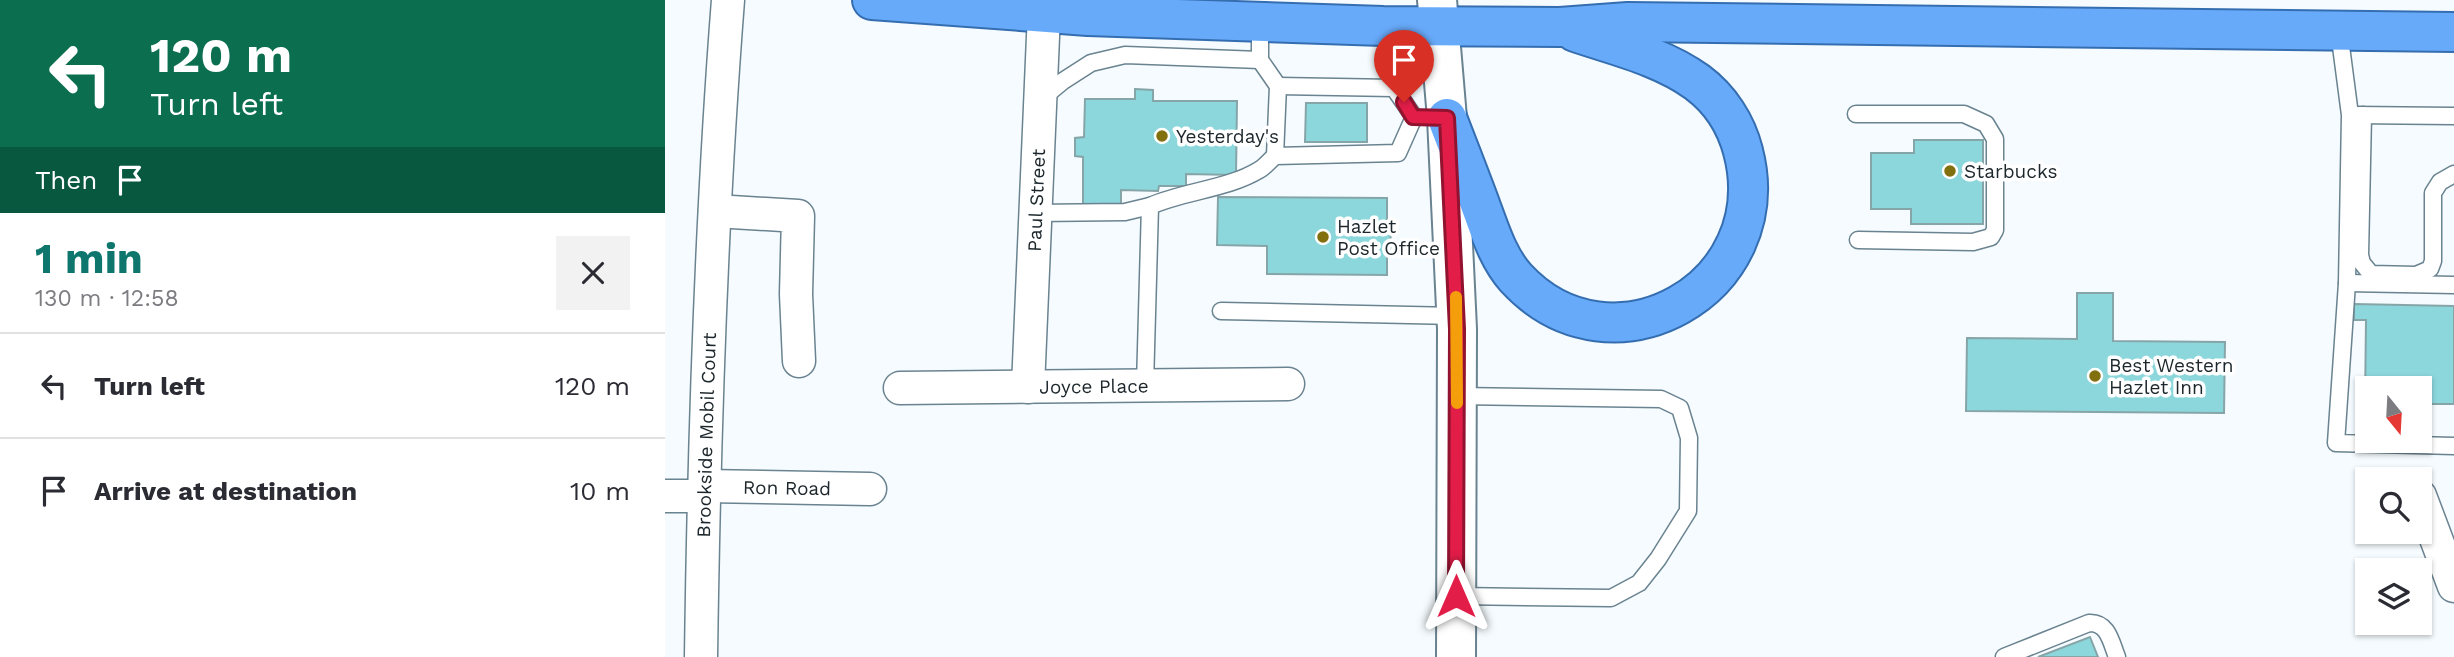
<!DOCTYPE html>
<html lang="en">
<head>
<meta charset="utf-8">
<style>
  :root { --surface:#fff; --page:#f2f2f3; --text:#2b2b33; --muted:#7c7c81; --line:#e1e1e2; --accent:#0f766e }
  body { margin:0; font-family:"Work Sans",sans-serif; background:var(--page); color:var(--text); height:100vh; display:flex; flex-direction:column; font-size:26px; white-space:nowrap }
  * { box-sizing:border-box; margin:0 }
  p { font-size:23px; color:var(--muted) }
  .icon { flex:none; width:38px; height:38px; fill:none; stroke:currentColor; stroke-width:2; stroke-linecap:round; stroke-linejoin:round }
  .map { position:relative; flex:1; overflow:hidden }
  .drawer { display:flex; flex-direction:column; background:var(--surface); width:665px }
  .drawer>* { flex:none }
  .guide { background:#0b6e4f; color:#fff; overflow:hidden }
  .needle { width:46px; rotate:162deg }
  .buttons { position:absolute; left:1690px; top:376px; display:grid; gap:14px }
  .buttons a { display:grid; place-items:center; width:77px; height:77px; border-radius:0px; background:var(--surface); box-shadow:0 2px 5px #0004; font-size:35px }
  .pin { position:absolute; display:grid; place-items:center; width:60px; height:60px; color:#fff; margin:-72px -30px; border-radius:50% 50% 50% 0; rotate:-45deg; box-shadow:0 0 7px #0007 }
  .pin .icon { rotate:45deg }
  .me { position:absolute; width:77px; margin:-38px; rotate:0deg; stroke-linejoin:round; filter:drop-shadow(0 0 5px #0008) }
  .turn { display:flex; align-items:center; gap:24px; height:147px; padding:0 35px; font-size:32px }
  .turn .icon { width:91px; height:91px; stroke-width:2.5 }
  .turn b { display:block; font-size:49px; line-height:60px }
  .then { display:flex; align-items:center; height:66px; padding:0 35px; background:#0003; gap:14px; font-size:26px }
  .round { display:grid; place-items:center; flex:none; width:74px; height:74px; border-radius:0px; background:var(--page) }
  .overview { display:flex; align-items:center; justify-content:space-between; height:119px; padding:0 35px }
  h1 { font-size:42px; font-weight:700; line-height:52px; color:var(--accent) }
  ul { padding:0; list-style:none }
  li { display:flex; align-items:center; gap:21px; height:105px; padding:0 35px; border-top:2px solid var(--line) }
  li div { flex:1 }
  li b { display:block; font-size:26px }
  li em { font-style:normal }
  main { display:flex; flex:1; min-height:0 }
  .map>svg:first-child { display:block }
</style>
</head>
<body>
<main>
<section class="drawer">
<div class="guide">
<div class="turn"><svg class="icon" aria-label="left" viewBox="0 0 24 24"><path d="M17 20v-9H6M10 6l-5 5 5 5"/></svg><div><b>120 m</b>Turn left</div></div>
<div class="then">Then<svg class="icon" aria-label="arrive" viewBox="0 0 24 24"><path d="M6 21V4h12l-3 4 3 4H6"/></svg></div>
</div>
<div class="overview"><div><h1>1 min</h1><p>130 m · 12:58</p></div><a class="round"><svg class="icon" aria-label="close" viewBox="0 0 24 24"><path d="M6 6l12 12M18 6L6 18"/></svg></a></div>
<ul>
<li><svg class="icon" aria-label="left" viewBox="0 0 24 24"><path d="M17 20v-9H6M10 6l-5 5 5 5"/></svg><div><b>Turn left</b></div><em>120 m</em></li>
<li><svg class="icon" aria-label="arrive" viewBox="0 0 24 24"><path d="M6 21V4h12l-3 4 3 4H6"/></svg><div><b>Arrive at destination</b></div><em>10 m</em></li>
</ul>
</section>
<div class="map">
<svg width="1789" height="657" viewBox="0 0 1789 657">
  <rect width="100%" height="100%" fill="#f5fbfe"/>
  <g fill="#8cd7dc" stroke="#86a5a8" stroke-width="2">
    <polygon points="470,89 488,90 488,101 572,101 571,175 521,174 521,186 494,186 493,191 456,190 456,209 418,208 418,157 410,156 410,138 419,137 420,99 470,99"/>
    <polygon points="641,103 702,103 702,142 640,142"/>
    <polygon points="1249,140 1318,140 1318,224 1246,224 1246,209 1206,209 1206,153 1249,153"/>
    <polygon points="553,197 722,198 722,228 726,228 725,250 722,250 722,275 602,274 602,246 552,245"/>
    <polygon points="1412,293 1448,293 1448,341 1560,342 1559,413 1301,411 1302,338 1412,339"/>
    <polygon points="1689,304 1789,306 1789,404 1755,404 1755,388 1703,388 1703,403 1700,403 1701,320 1689,320"/>
    <polygon points="1425,637 1433,657 1373,657"/>
  </g>
  <g fill="none" stroke-linecap="round" stroke-linejoin="round">
    <defs>
      <g id="service">
        <polyline points="595,21 595,60 613,86 610,156"/>
        <polyline points="1674,31 1685,115 1682,283 1671,443 1789,446"/>
        <polyline points="613,86 729,88 749,117"/>
        <polyline points="375,100 398,81 426,63 460,55 595,60"/>
        <polyline points="1191,114 1299,114 1321,124 1330,139 1330,230 1326,237 1308,242 1193,240"/>
        <polyline points="1687,115 1789,116"/>
        <polyline points="1698,115 1695,255 1697,263 1706,274 1751,275 1765,269 1768,261 1768,193 1775,182 1789,174"/>
        <polyline points="370,213 460,212 485,206"/>
        <polyline points="1682,283 1789,285"/>
        <polyline points="556,311 791,316"/>
        <path d="M480 385 485 206C519 191 563 189 594 170 600 167 605 160 610 156L733 153 749 117"/>
        <polyline points="791,596 946,598 974,583 993,559 1023,511 1024,438 1015,408 996,399 792,396"/>
        <path d="M1339 657 1424 623C1443 622 1446 642 1452 657"/>
      </g>
      <g id="minor">
        <polyline points="50,211 133,216 131,294 134,361"/>
        <path id="s1" d="M363 387 379 13"/>
        <path id="s2" d="M235 388 623 384"/>
        <path id="s3" d="M40 486 205 489"/>
        <polyline points="0,496 38,496"/>
        <polyline points="1755,496 1789,586"/>
        <path id="s4" d="M36 657C39 438 46 218 63 0"/>
      </g>
      <polyline id="tertiary" points="772,0 782,118 792,329 791,657"/>
      <g id="trunk">
        <polyline points="207,0 423,16 718,26 895,27 963,22 1789,32"/>
        <path d="M782 118C793 147 805 177 816 207 825 231 833 258 851 278 947 382 1114 288 1078 151 1071 124 1055 99 1032 82 996 56 951 46 910 32"/>
      </g>
    </defs>
    <use href="#service" stroke="#6a8390" stroke-width="19"/>
    <use href="#minor" stroke="#6a8390" stroke-width="35"/>
    <use href="#tertiary" stroke="#6a8390" stroke-width="42"/>
    <use href="#trunk" stroke="#356eb0" stroke-width="42"/>
    <use href="#service" stroke="#fff" stroke-width="16"/>
    <use href="#minor" stroke="#fff" stroke-width="32"/>
    <use href="#tertiary" stroke="#fff" stroke-width="38"/>
    <use href="#trunk" stroke="#68aafa" stroke-width="38"/>
  </g>
  <g fill="none" stroke-linecap="round" stroke-linejoin="round">
    <defs>
      <polyline id="route" points="739,102 748,117 782,118 792,329 791,596"/>
    </defs>
    <use href="#route" stroke="#92132f" stroke-width="18"/>
    <use href="#route" stroke="#e11d48" stroke-width="12"/>
    <polyline stroke="#f59e0b" stroke-width="12" points="791,297 792,403"/>
  </g>
  <g fill="#826f0d" stroke="#fff" stroke-width="2.5">
    <circle cx="497" cy="136" r="7"/>
    <circle cx="1285" cy="171" r="7"/>
    <circle cx="658" cy="237" r="7"/>
    <circle cx="1430" cy="376" r="7"/>
  </g>
  <g text-anchor="middle" dominant-baseline="central" stroke-width="7" stroke-linejoin="round" paint-order="stroke">
    <g font-size="19" fill="#1c262b" stroke="#fff" text-anchor="start">
      <text x="511" y="136">Yesterday's</text>
      <text x="1299" y="171">Starbucks</text>
      <text x="672" y="226">Hazlet<tspan x="672" dy="22">Post Office</tspan></text>
      <text x="1444" y="365">Best Western<tspan x="1444" dy="22">Hazlet Inn</tspan></text>
    </g>
    <g font-size="19" fill="#1c262b" stroke="#fff">
      <text stroke="none"><textPath href="#s1" startOffset="187">Paul Street</textPath></text>
      <text stroke="none"><textPath href="#s2" startOffset="194">Joyce Place</textPath></text>
      <text stroke="none"><textPath href="#s4" startOffset="222">Brookside Mobil Court</textPath></text>
      <text stroke="none"><textPath href="#s3" startOffset="82">Ron Road</textPath></text>
    </g>
  </g>
</svg>
<div class="buttons">
<a><svg class="needle" viewBox="-14 -14 28 28"><path d="M0-13l5 13h-10z" fill="#e53935"/><path d="M0 13l5-13h-10z" fill="#7c7c81"/></svg></a>
<a><svg class="icon" aria-label="search" viewBox="0 0 24 24"><circle cx="10" cy="10" r="6"/><path d="M15 15l6 6"/></svg></a>
<a><svg class="icon" aria-label="layers" viewBox="0 0 24 24"><path d="M12 4l9 5-9 5-9-5zM3 14l9 5 9-5"/></svg></a>
</div>
<div class="pin" style="left:739px;top:102px;background:#d93025"><svg class="icon" aria-label="arrive" viewBox="0 0 24 24"><path d="M6 21V4h12l-3 4 3 4H6"/></svg></div>
<svg class="me" style="left:791px;top:596px" viewBox="-20 -20 40 40"><path d="M0-17L14 15 0 8-14 15z" fill="#e11d48" stroke="#fff" stroke-width="4"/></svg>
</div>
</main>
</body>
</html>
